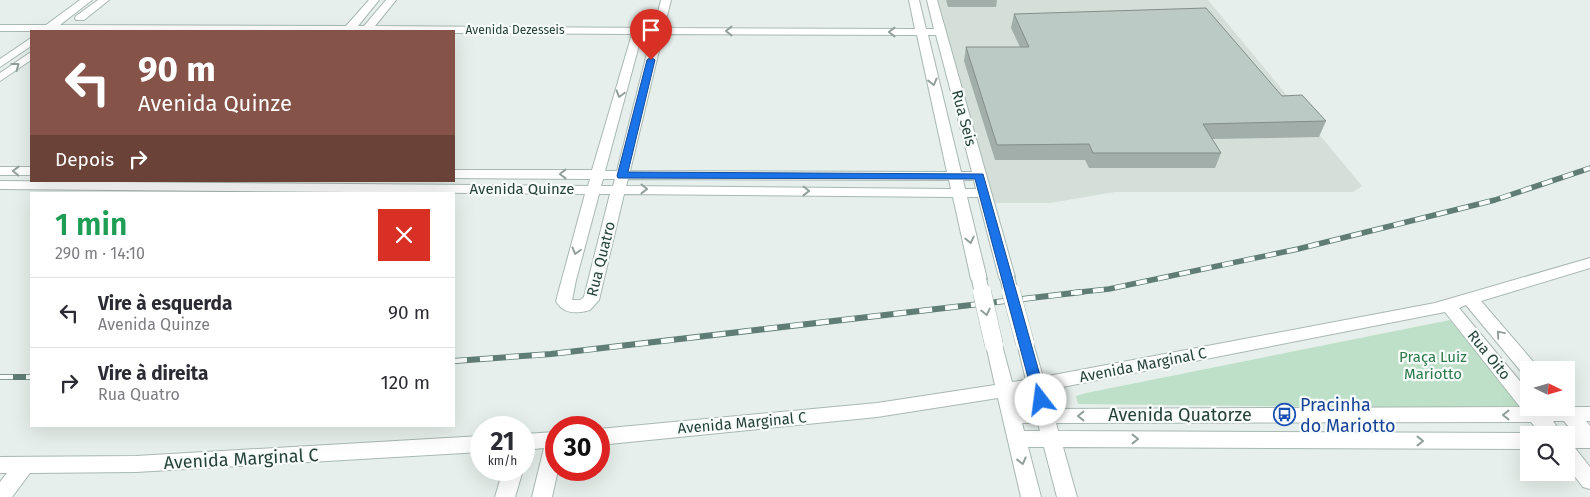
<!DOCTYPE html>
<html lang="pt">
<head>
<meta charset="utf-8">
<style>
  :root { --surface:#fff; --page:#f7f7f7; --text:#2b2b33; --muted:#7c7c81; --line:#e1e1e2 }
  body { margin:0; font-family:"Fira Sans",sans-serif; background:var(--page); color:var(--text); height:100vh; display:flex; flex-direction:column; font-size:19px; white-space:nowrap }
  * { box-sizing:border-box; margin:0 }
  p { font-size:16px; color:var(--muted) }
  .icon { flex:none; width:28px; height:28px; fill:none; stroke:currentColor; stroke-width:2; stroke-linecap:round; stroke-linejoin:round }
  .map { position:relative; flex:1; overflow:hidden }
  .side { position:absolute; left:30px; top:192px; width:425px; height:235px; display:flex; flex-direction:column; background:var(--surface); border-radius:0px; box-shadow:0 5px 20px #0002 }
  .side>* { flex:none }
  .top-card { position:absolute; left:30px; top:30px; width:425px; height:152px; border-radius:0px; box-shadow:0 5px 20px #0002; background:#855347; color:#fff; overflow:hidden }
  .needle { width:32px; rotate:95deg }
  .controls { position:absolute; left:1520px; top:361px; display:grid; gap:10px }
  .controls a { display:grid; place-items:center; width:55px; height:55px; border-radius:0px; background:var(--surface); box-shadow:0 5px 20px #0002; font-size:25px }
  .speed { position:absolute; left:470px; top:416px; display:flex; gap:10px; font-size:25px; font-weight:700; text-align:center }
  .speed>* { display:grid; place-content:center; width:65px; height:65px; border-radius:50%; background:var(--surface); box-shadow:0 5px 20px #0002; line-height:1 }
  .speed small { font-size:12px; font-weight:400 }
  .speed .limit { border:8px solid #d22; background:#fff; color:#111 }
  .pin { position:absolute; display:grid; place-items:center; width:42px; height:42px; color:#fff; margin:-51px -21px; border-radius:50% 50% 50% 0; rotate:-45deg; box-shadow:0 0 5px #0007 }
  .pin .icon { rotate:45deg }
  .me { position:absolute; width:55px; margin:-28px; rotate:345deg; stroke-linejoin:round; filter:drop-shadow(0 0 4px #0008) }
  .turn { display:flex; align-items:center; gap:18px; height:105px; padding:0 25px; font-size:22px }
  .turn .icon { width:65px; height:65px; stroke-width:2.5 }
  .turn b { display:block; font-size:35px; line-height:42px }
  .then { display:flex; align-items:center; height:48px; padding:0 25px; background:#0003; gap:10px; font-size:19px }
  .round { display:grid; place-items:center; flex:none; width:52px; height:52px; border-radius:0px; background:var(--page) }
  .headline { display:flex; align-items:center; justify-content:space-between; height:85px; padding:0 25px }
  h1 { font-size:30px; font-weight:600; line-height:38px; color:#1e9e55 }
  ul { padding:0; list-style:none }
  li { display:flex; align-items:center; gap:15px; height:70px; padding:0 25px; border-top:1px solid var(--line) }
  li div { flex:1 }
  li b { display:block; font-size:19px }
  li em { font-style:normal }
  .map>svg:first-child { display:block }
</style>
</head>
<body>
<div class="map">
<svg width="1590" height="497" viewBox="0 0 1590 497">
  <rect width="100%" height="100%" fill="#e6efeb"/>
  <polygon fill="#d4dfda" points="932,0 1208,0 1362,186 1353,192 1115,192 1050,203 988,203"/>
  <polygon fill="#bfe0c8" points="1450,320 1522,409 1078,404 1076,396 1086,393"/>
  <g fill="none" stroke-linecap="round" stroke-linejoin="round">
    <defs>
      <g id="street">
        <path d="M80 0H92L60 25 346 26 369 0H379L358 26H364L386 0H396L375 26 654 28 661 0H671L664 28 915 29 909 0H919L926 29H934L927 0H937L1015 277 1013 281 1007 282 1001 281 999 277 978 197H967L987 279 985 283 979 284 973 283 971 279 953 197 624 194 599 300 590 310C576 314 563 314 556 301L585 194 0 189V181L588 186 590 179 454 178V170H592L632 34 454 33V31H0V25H46ZM642 34H652L617 171H605ZM663 34 917 35 947 172 630 171ZM928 35H936L972 172H961ZM603 179H615L613 186H601ZM628 179 949 180 951 189 626 186ZM963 180H974L976 189H965ZM599 194H610L584 297 580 300H572L576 280Z"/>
        <polygon points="98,0 109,0 84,20 76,20 75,18 76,16"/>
        <polygon points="31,38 31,46 0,67 0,59"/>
        <polygon points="31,52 31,60 0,81 0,73"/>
        <rect x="0" y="167" width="31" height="8"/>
        <path d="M1590 258V268L1481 301 1536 365 1539 370H1529V376L1524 375 1466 305 1459 308 1529 392V408H1566V402L1573 407H1590V421H1586L1590 426V448H1575L1590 467V489L1583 487 1566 465V435H1542L1531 422 1056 423 1058 431 1529 433 1534 435H1529V449L1063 447 1077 497H1057L1044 447H1028L1041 497H1021L998 398 877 417 599 445V429L877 403 995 385 986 345 988 341 994 339 1000 341 1002 345 1012 382 1026 380 1017 343 1019 339 1025 337 1031 339 1033 343 1043 377 1435 303ZM1445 312 1520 407 1052 409 1047 390ZM1030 393 1034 409H1019L1015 395ZM1553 421H1564L1574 433 1562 435ZM1022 423H1038L1040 431H1024Z"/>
        <polygon points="556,432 556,470 558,470 552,497 532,497 544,448 524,450 524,434"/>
        <polygon points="481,436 481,452 136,472 30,473 12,497 0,497 0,482 7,473 0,473 0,457 136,456"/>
        <polygon points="503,470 523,470 515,497 495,497"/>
      </g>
    </defs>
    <use href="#street" stroke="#a8b8b2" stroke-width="2"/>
    <use href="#street" fill="#fff" fill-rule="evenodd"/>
    <defs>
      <polyline id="rail-far1" points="1071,293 1109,289 1298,249 1495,200 1590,168"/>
      <g id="rail">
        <polyline points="454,361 551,354 1082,292"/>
        <polyline points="0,377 31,377"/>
      </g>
    </defs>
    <use href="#rail-far1" stroke="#5f7d75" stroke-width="5.5"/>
    <use href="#rail" stroke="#5f7d75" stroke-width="6"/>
    <use href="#rail-far1" stroke="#f7fbf9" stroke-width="4" stroke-dasharray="11" stroke-linecap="butt"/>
    <use href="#rail" stroke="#f7fbf9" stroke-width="4.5" stroke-dasharray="13" stroke-linecap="butt"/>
    <defs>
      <g id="street-bridge-far1">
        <polyline points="1007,277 1011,293"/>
        <polyline points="979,279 982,293"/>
      </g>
      <g id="street-bridge">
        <polyline points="982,292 994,345"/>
        <polyline points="1011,292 1025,343"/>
      </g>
    </defs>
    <use href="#street-bridge-far1" stroke="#a8b8b2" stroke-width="16" stroke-linecap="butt"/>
    <use href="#street-bridge" stroke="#a8b8b2" stroke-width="19" stroke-linecap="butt"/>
    <use href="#street-bridge-far1" stroke="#fff" stroke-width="14"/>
    <use href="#street-bridge" stroke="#fff" stroke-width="18"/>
  </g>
  <g fill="#a1aea9">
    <polygon points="946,0 997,0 996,7 948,7"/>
    <polygon points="1014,14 1282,96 1326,121 1319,137 1212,139 1221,153 1215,168 1089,168 1085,160 995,160 964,61 966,47 1020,47 1011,28"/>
  </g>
  <polygon fill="#bbcac4" stroke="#838d89" points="1206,8 1282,96 1302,95 1326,121 1203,124 1221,153 1093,153 1089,144 997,145 966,47 1029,47 1014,14"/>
  <defs><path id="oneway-chevron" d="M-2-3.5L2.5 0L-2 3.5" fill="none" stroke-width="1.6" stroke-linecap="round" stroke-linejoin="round" transform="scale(1.25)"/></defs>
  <g stroke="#92a09c">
    <use href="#oneway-chevron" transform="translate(729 31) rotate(-180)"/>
    <use href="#oneway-chevron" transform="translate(892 32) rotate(-180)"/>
    <use href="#oneway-chevron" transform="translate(16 66) rotate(-37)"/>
    <use href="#oneway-chevron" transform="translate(933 82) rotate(76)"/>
    <use href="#oneway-chevron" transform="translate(620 94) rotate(106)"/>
    <use href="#oneway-chevron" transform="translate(16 171) rotate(-179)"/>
    <use href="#oneway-chevron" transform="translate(563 174) rotate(-180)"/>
    <use href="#oneway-chevron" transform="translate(644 189) rotate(1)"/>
    <use href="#oneway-chevron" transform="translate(806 191) rotate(1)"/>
    <use href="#oneway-chevron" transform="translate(970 240) rotate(77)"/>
    <use href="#oneway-chevron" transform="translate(576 251) rotate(106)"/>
    <use href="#oneway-chevron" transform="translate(986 312) rotate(77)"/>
    <use href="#oneway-chevron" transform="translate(1500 334) rotate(-130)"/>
    <use href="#oneway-chevron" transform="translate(1506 415) rotate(180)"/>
    <use href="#oneway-chevron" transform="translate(1081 416) rotate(180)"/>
    <use href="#oneway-chevron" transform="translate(1135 439)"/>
    <use href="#oneway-chevron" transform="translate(1420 441)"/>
    <use href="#oneway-chevron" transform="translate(1022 461) rotate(76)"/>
  </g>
  <polygon fill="#1a73e8" stroke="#114b97" points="651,57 655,60 628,172 983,174 1047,400 1045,404 1041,406 1036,404 1034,400 975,179 618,178 617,176 647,60"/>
  <defs>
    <symbol id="bus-ring" viewBox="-11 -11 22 22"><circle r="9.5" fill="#f7fbf9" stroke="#1a4fb4" stroke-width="1.5"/><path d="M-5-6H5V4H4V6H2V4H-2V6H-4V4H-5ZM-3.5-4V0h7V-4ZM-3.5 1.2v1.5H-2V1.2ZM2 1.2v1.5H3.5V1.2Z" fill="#1a4fb4"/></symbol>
  </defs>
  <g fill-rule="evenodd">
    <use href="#bus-ring" x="1272" y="402" width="25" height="25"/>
  </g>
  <g text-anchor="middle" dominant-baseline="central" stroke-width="4.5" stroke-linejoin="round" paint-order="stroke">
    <g font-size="12" fill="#24423a" stroke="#f7fbf9">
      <text x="515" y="30">Avenida Dezesseis</text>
    </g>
    <g font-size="15" fill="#24423a" stroke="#f7fbf9">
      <text transform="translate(964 118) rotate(75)">Rua Seis</text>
      <text x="522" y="189">Avenida Quinze</text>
      <text transform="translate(601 259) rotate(-76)">Rua Quatro</text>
      <text transform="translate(1489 355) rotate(51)">Rua Oito</text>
      <text transform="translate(1143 365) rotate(-11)">Avenida Marginal C</text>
      <text transform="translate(742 423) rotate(-5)">Avenida Marginal C</text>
    </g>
    <g font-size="15" fill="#2d7a4b" stroke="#f7fbf9">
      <text x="1433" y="357">Praça Luiz<tspan x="1433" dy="17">Mariotto</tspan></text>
    </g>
    <g font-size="18" fill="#164399" stroke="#f7fbf9" text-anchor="start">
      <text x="1300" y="405">Pracinha<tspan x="1300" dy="21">do Mariotto</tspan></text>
    </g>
    <g font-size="18" fill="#24423a" stroke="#f7fbf9">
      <text x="1180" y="415">Avenida Quatorze</text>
      <text transform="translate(241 459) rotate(-3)">Avenida Marginal C</text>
    </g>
  </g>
</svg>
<div class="controls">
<a><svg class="needle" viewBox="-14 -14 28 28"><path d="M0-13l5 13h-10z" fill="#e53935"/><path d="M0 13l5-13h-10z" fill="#7c7c81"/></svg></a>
<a><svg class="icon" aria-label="search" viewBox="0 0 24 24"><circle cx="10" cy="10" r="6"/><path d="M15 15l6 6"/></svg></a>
</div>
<div class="speed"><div>21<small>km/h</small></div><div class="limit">30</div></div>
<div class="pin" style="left:651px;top:60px;background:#d93025"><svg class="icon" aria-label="arrive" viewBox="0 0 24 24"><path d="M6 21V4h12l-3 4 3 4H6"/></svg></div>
<svg class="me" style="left:1041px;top:400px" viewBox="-20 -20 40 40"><circle r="19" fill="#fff"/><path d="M0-13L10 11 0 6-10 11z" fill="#1a73e8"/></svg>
<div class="top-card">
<div class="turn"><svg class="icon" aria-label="left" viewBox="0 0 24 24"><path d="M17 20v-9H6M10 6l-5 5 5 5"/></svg><div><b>90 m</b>Avenida Quinze</div></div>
<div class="then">Depois<svg class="icon" aria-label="right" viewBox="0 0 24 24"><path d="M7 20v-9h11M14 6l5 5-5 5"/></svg></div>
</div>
<section class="side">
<div class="headline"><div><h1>1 min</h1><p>290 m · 14:10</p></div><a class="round" style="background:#d93025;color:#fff"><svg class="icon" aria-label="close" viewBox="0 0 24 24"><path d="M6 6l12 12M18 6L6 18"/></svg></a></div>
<ul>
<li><svg class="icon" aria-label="left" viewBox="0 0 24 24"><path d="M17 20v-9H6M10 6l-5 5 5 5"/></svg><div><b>Vire à esquerda</b><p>Avenida Quinze</p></div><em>90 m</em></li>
<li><svg class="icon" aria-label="right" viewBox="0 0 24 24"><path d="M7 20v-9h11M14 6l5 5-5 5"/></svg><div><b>Vire à direita</b><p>Rua Quatro</p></div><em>120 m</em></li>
</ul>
</section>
</div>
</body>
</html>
